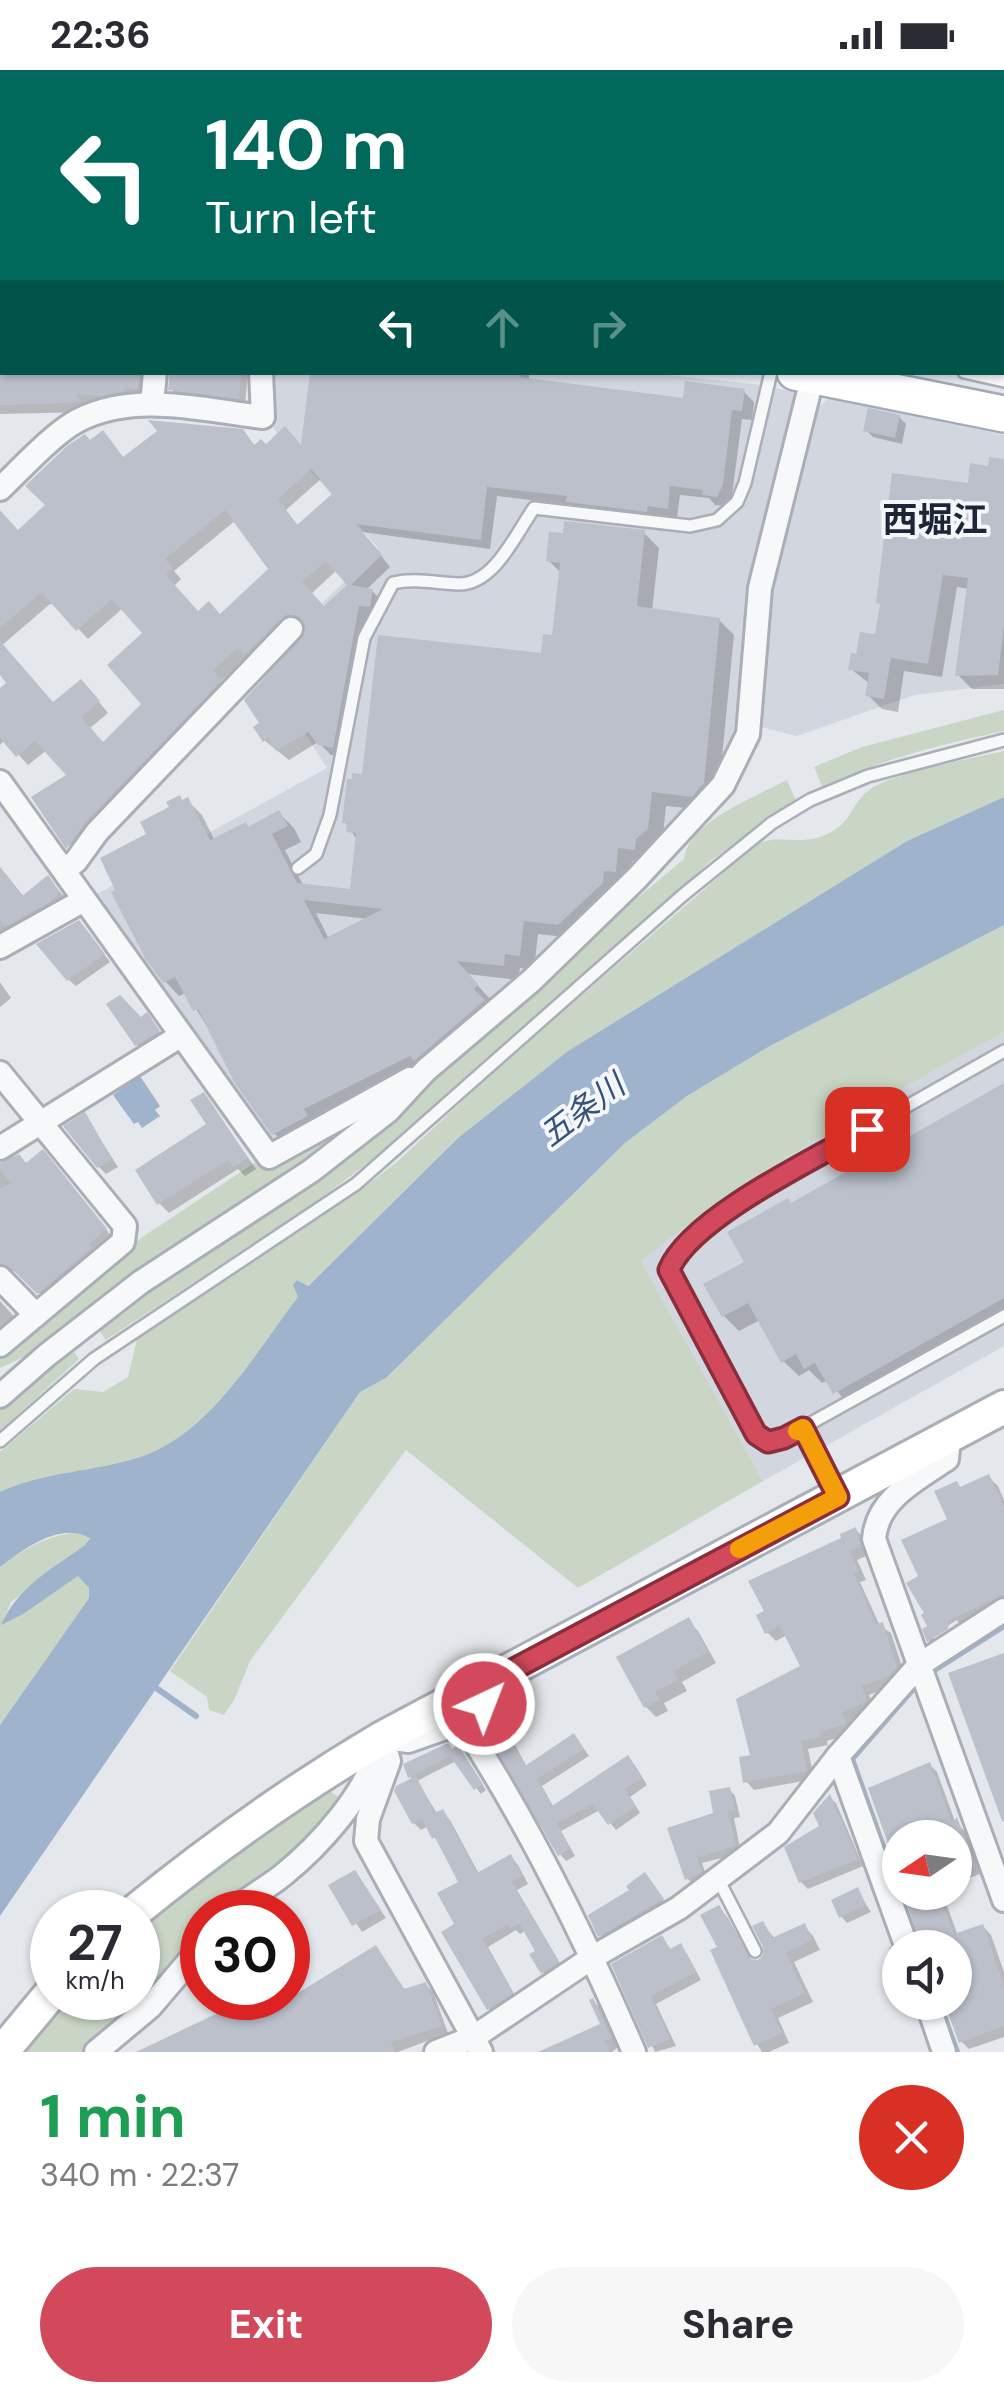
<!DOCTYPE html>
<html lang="en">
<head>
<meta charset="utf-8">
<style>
  :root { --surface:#fff; --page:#f7f7f7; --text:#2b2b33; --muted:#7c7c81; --accent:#d1495b }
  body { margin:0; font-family:"DM Sans","Noto Sans JP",sans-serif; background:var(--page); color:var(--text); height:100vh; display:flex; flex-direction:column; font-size:38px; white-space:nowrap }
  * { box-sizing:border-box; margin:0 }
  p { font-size:32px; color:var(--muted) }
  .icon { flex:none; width:55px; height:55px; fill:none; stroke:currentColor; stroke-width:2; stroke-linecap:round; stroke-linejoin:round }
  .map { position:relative; height:1982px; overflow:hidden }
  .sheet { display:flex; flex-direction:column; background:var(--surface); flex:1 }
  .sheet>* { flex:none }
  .banner { position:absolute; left:0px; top:0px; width:1005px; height:305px; box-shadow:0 2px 8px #0004; background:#00695c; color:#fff; overflow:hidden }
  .needle { width:65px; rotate:257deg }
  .tools { position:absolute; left:882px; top:1750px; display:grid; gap:20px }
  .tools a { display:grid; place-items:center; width:90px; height:90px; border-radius:50%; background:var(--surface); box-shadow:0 2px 8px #0004; font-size:50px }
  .speed { position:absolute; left:30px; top:1820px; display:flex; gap:20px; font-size:50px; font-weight:700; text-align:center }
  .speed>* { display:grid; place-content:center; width:130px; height:130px; border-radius:50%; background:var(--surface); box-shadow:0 2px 8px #0004; line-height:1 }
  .speed small { font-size:25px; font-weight:400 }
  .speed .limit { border:15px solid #d22; background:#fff; color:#111 }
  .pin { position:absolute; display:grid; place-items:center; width:85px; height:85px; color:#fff; margin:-42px; border-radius:20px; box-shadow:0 5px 15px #0006 }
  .me { position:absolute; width:110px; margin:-55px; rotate:43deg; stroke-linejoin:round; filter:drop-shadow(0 0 8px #0008) }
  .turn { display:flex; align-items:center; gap:35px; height:210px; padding:0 40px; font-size:45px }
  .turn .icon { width:130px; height:130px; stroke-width:2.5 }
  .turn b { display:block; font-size:70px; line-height:85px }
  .lanes { display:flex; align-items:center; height:95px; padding:0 40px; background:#0003; justify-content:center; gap:50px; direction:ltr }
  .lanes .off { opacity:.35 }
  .round { display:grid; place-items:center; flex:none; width:105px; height:105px; border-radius:52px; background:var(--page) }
  .summary { display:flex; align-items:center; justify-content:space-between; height:170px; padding:0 40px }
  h1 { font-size:60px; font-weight:700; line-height:75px; color:#1e9e55 }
  .button { display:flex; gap:20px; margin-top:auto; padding:20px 40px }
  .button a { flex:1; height:115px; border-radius:60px; background:var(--accent); color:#fff; font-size:40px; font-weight:700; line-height:115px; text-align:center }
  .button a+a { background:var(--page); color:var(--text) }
  .status { display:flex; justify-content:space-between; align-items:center; height:70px; padding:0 50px; background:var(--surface); direction:ltr }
  .status svg { height:28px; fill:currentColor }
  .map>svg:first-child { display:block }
</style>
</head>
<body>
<div class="status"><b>22:36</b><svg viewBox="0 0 49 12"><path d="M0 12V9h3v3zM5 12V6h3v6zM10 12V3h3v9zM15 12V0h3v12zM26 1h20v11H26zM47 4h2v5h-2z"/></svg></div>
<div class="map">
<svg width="1004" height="1982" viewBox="0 0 1004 1982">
  <rect width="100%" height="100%" fill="#e4e7ec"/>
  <g fill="#d2d6de">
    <polygon points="637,302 754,314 795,322 799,330 742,650 714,708 681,752 530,901 393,1013 280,1073 262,1070 92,827 327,698 261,594 378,478 274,359 267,303"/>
    <polygon points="829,328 1004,365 1004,614 914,625 797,666 758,656 768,519 814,341"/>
    <polygon points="1004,962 1004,1276 763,1411 641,1191 702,1141 846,1048"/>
  </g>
  <g fill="#c9d6c5">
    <path d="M1004 640V661C941 674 881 690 822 716L814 697 862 677Z"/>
    <path d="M1004 681V727L907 771 568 981 458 1068 307 1216 298 1210 293 1216 299 1227C256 1282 211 1362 143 1386 96 1403 45 1401 0 1422V1382L74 1319 103 1322 128 1307 137 1269 354 1125 397 1092 502 994 758 773C779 765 800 774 820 767 854 755 848 736 869 720 892 703 973 688 1004 681Z"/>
    <path d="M787 710 796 731 713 789 427 1045 360 1099 310 1136 106 1270 96 1255 384 1052 619 839 640 826 684 789C688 751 758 726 787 710Z"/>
    <path d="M1004 855V962C877 1031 753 1100 641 1191L763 1411 578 1518 406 1380 250 1591 234 1630 224 1645 209 1640 207 1627 170 1601 360 1322 386 1308 625 1073 687 1026 770 976Z"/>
    <polygon points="385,1033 291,1105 41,1279 0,1298 0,1284 144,1166 260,1089 265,1098"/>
    <polygon points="70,1275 79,1289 0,1361 0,1337"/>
    <path d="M79 1462 90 1467 85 1475 11 1532 2 1553 78 1506 89 1518V1528L0 1655V1497C25 1478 48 1465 79 1462Z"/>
    <path d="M327 1719 341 1729C327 1749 239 1837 218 1842 213 1844 208 1842 202 1842V1862L171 1901 104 1969 85 1982H22L74 1928H138V1858L244 1773Z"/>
  </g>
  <g fill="#9fb4cc">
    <path d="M1004 727V855L770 976 687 1026 625 1073 386 1308 360 1322 0 1846V1655L89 1528V1518L78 1506 23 1544 1 1555C19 1515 51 1500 85 1475L90 1468C60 1451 24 1479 0 1497V1422C45 1401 96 1402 143 1386 211 1362 256 1282 298 1227L293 1215 297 1210 308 1216 458 1068 568 981 907 771Z"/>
    <polygon points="140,1006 160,1036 155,1040 160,1046 142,1058 138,1052 134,1054 113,1025"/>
  </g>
  <g fill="#0003" fill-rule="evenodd">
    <polygon points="0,278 2,302 139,303 149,313 148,328 113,335 82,333 89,342 0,344"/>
    <polygon points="172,302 248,302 245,334 178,326 171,319"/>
    <path d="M313 302H529V311L685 331 744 322 754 332 752 350 742 349 732 425 727 436 715 435 709 428 680 425 677 448 658 446 657 451 579 442 572 435 497 426 490 479 362 462 390 497 366 520 372 521 383 532 380 546 369 545 343 687 331 685 318 672 289 690 264 670 308 564 306 556 297 554 249 586 221 611 230 621 78 787 35 728 70 705 47 680 28 695 5 670 0 675V621L53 635 91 622 108 643 89 659 103 675 145 634 146 563 123 538 88 569 55 534H50L0 577V442L18 463 49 435 90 372 124 389 242 362 256 377 303 379ZM322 408 336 424 299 457 286 440ZM236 450 271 499 221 547 199 544 174 516 181 509 174 501ZM337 500 351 515 325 539 311 524Z"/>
    <polygon points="899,347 906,354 902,374 873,367 866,360"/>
    <polygon points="1004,392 1004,619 972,619 958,605 969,519 957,517 942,607 904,601 898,642 882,639 868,625 870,614 851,599 877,567 882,536 878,532 970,416 990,398"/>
    <path d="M644 463 659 478 652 541 719 550 734 565 718 728 707 740 666 736 662 774 649 794 632 791 630 816 573 868 538 864 534 900 520 898 518 910 467 904 492 931 430 1004 288 1078 274 1063 186 923 179 926 165 911 149 765 187 730 202 745 215 771 249 759 279 743 294 758 301 772 285 780 304 817 352 822 358 771 345 752 365 707 543 586 554 568 561 503 548 490ZM316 843 368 849 329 869Z"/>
    <polygon points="0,797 24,827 48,808 74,838 0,873"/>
    <polygon points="86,860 110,892 76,916 69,910"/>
    <polygon points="0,912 11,928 0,937"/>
    <polygon points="141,950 152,952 164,968 143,981 137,975"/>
    <polygon points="1004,1016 1004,1252 851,1338 828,1310 822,1313 809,1300 799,1306 783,1291 760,1250 739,1261 724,1246 747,1193 792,1135"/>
    <polygon points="204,1025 256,1099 245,1106 238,1099 169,1143 159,1133 209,1055"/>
    <polygon points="85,1046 118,1097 106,1104 99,1097"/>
    <polygon points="49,1089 112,1167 46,1230 19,1203 6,1199 0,1202 0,1099"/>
    <polygon points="0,1231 19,1252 0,1270"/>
    <path d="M988 1407 998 1416 1004 1430V1532L938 1580 929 1571 931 1557 921 1507 951 1450ZM957 1550 959 1554 934 1570V1564Z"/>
    <polygon points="856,1460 864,1468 868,1485 857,1490 866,1510 860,1512 880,1556 891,1563 905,1606 898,1614 869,1625 874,1639 850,1651 853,1663 827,1671 828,1675 808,1679 814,1709 754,1720 746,1711 753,1686 804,1597 787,1565 776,1571 767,1562 844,1469"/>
    <polygon points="688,1550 698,1561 716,1593 682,1612 687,1621 664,1633 668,1641 656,1647 646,1637"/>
    <polygon points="492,1648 510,1666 527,1697 580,1673 589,1686 542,1716 554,1738 634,1694 647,1715 630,1727 640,1743 616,1760 600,1740 561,1761 575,1786 566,1791 560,1784"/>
    <polygon points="458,1678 486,1720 481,1724 456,1691 417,1711 438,1745 442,1742 450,1750 479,1804 511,1787 518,1795 528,1814 517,1820 564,1900 550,1910 543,1902 539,1882 524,1861 520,1864 516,1860 488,1877 518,1931 496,1946 489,1939 457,1855 462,1813 428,1756 421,1760 414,1753 413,1710 410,1707"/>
    <polygon points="929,1694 937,1702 956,1754 965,1761 980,1804 957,1812 955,1768 900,1768 900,1785 892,1778"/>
    <polygon points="729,1719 735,1726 740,1747 734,1748 741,1783 702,1793 707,1808 694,1816 688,1809 670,1760 716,1745"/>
    <polygon points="829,1727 836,1733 863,1796 808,1819 801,1812 823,1757"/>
    <polygon points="355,1803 386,1848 362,1862 332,1816"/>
    <polygon points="651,1812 668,1837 607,1872 600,1865"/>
    <polygon points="857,1820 871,1842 847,1853 841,1846"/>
    <polygon points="906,1822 942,1822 958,1866 983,1856 991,1865 1004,1902 1004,1967 969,1979 961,1971 955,1932 955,1878"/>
    <polygon points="719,1838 728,1848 753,1893 764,1889 763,1854 775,1869 804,1856 813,1866 820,1880 794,1892 813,1932 778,1948 789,1973 769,1982 762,1982 757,1974 720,1878"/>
    <polygon points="661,1868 672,1881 680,1876 687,1884 701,1910 656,1934 676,1976 655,1982 614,1895"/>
    <polygon points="889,1876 892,1879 899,1893 892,1891"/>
    <polygon points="375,1878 406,1921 425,1914 433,1922 448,1963 398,1982 162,1982 222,1944 227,1950 274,1928 288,1928 288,1921 293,1919 299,1925"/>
    <polygon points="593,1931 601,1938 618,1977 612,1982 540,1982 604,1955"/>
  </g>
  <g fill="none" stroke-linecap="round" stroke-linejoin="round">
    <g stroke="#9fb4cc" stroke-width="6">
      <polyline points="933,1601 1004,1556"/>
      <polyline points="152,1615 196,1646"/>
      <polyline points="914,1618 852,1689 919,1878"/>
      <polyline points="939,1932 957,1982"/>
    </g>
  </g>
  <g fill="#bbc0ca" fill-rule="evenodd">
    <polygon points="0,302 140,302 138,319 125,318 125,321 101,326 76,324 82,332 15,335 0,335"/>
    <polygon points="170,302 241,302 239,329 168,320"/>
    <path d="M310 302H519V307L683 328 685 311 745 319 742 341 732 340 723 414 717 427 702 425 703 420 670 416 668 439 648 436 647 442 566 432 567 426 487 417 481 470 356 454 382 485 351 515 373 519 370 537 359 536 333 678 318 675 308 662 276 681 268 668 263 672 253 657 259 653 244 630 305 563 301 548 286 545 245 585 238 578 213 600 222 610 86 752 66 779 31 727 66 705 35 671 16 687 0 668V618L6 613 0 605V571L53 632 81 609 100 631 81 647 103 672 141 634 107 595 142 563 112 529 76 561 43 524H39L0 558V440L18 460 45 435 25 416 67 376 85 364 90 370 103 360 123 387 157 361 148 350 243 359 254 375 261 369 266 374 285 356 301 375ZM311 399 332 424 297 455 278 429ZM225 440 268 499 220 544 209 531 198 541 166 505 173 498 165 489ZM326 491 347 515 324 536 302 512Z"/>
    <polygon points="868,338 900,345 895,368 863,361"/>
    <polygon points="989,387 1004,389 1004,556 998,605 955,606 968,508 943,505 928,594 891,588 884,629 865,626 869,603 848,600 851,583 856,584 860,562 875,564 880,534 876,533 892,403 968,413 970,393 988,396"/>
    <path d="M564 451 645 460 637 536 720 548 704 713 692 727 652 722 648 759 636 769 635 780 618 778 616 802 604 801 603 813 558 855 524 851 520 886 505 884 504 896 457 891 479 915 474 919 485 930 414 991 410 986 304 1039 308 1046 272 1065 234 1012 198 939 193 941 175 907 163 913 145 888 111 822 115 820 100 788 146 764 140 752 169 737 166 732 180 725 182 730 188 727 210 770 246 752 248 757 279 740 288 756 272 764 297 813 350 819 356 763 346 762 347 753H342L347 709H352V703L362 704 378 565 541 583 543 564 552 565 560 493 546 491 549 462 563 463ZM304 830 383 839 324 869Z"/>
    <polygon points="0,797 22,826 48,805 60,822 52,831 5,857 0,850"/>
    <polygon points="79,850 105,884 67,911 36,874"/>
    <polygon points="120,925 141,947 147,942 160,961 135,976 106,934"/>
    <polygon points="1004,1013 1004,1228 833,1324 815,1293 804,1299 796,1284 781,1293 748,1233 722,1247 703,1214 744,1192 727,1162 788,1128 791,1133"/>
    <polygon points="204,1022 248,1088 233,1097 228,1090 157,1135 135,1100 206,1054 190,1030"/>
    <polygon points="85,1042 112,1089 97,1098 63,1056"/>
    <polygon points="43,1079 107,1159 89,1174 92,1178 37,1224 11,1198 0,1193 0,1119 10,1113 0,1100 0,1093 19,1084 26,1093"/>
    <polygon points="989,1404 1004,1437 1004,1525 949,1550 948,1559 927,1572 922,1559 927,1556 921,1545 924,1543 906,1513 918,1506 901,1470 947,1449 934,1421 957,1411 960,1417"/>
    <polygon points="856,1457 861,1477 850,1481 859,1501 854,1503 876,1554 883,1552 897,1597 889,1606 862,1616 867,1631 842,1643 846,1654 820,1662 821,1667 801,1671 807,1701 743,1713 739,1687 750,1685 736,1629 800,1596 780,1556 765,1564 756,1545 764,1541 748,1511 841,1468 840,1464"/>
    <polygon points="689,1547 708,1582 673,1601 678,1610 655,1622 659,1630 644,1638 616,1587"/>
    <polygon points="1004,1583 1004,1751 1002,1751 948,1603"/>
    <polygon points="492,1644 500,1659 504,1656 525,1696 574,1663 584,1679 537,1709 552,1736 628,1685 643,1708 625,1719 636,1736 608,1755 593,1734 557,1753 570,1779 558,1786 481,1654"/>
    <polygon points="448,1673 452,1679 458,1675 483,1714 474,1720 450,1686 408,1708 403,1694"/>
    <polygon points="930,1692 952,1753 957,1747 975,1796 955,1803 955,1768 900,1768 898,1801 868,1718"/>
    <polygon points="416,1706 435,1743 443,1739 477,1803 511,1784 522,1806 512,1812 559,1892 541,1904 529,1884 535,1881 519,1853 511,1858 508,1854 482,1869 513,1923 487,1940 441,1862 454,1854 437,1823 458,1812 435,1767 432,1769 422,1749 412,1754 394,1721 396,1716"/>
    <polygon points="730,1717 735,1740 728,1742 736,1776 697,1787 702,1802 685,1810 667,1758 713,1743 709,1721"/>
    <polygon points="830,1724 858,1789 799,1813 784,1777 819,1756 813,1743"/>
    <polygon points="355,1800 381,1840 352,1856 328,1815"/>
    <polygon points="645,1802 664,1829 598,1867 588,1845 629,1820 626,1816"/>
    <polygon points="858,1817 866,1835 839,1848 831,1830"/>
    <polygon points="903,1822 938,1822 954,1864 983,1854 1004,1916 1004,1956 959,1973 944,1932 955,1932 955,1878 922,1878"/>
    <polygon points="719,1835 751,1889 758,1890 763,1885 763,1877 752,1856 763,1851 772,1868 805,1853 812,1870 786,1883 805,1923 771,1939 782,1963 754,1976 710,1880 717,1877 700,1845"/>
    <polygon points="662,1865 670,1879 681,1873 696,1902 651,1926 670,1969 648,1978 611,1894"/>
    <polygon points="376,1875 404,1919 426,1912 442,1956 391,1972 395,1982 136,1982 222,1941 225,1948 268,1928 288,1928 288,1906 298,1923"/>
    <polygon points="593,1928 612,1968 605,1971 610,1982 538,1982 600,1954 589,1930"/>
  </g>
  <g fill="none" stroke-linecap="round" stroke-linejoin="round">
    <defs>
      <g id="lane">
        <polyline points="118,0 121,2"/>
        <polyline points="804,0 812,0"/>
        <polyline points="0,7 2,7"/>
        <polyline points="0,185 2,186"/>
        <polyline points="964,302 1004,311"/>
        <path d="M298 798 316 784 330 745 364 568 393 513C414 508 436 513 458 514 494 515 515 465 534 438L690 456 717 450 737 432 745 413 771 302"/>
        <polyline points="1004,981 730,1137 674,1187 669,1200 756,1363 768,1371 784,1368 1004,1246"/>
        <polyline points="803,1358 835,1421"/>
        <polyline points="0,1371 94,1289 356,1114 683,825 772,753 810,730 868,706 1004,670"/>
        <polyline points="718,1809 755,1881"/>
      </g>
      <g id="street">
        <polyline points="348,0 365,2"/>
        <polyline points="899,0 900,2"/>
        <polyline points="1002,112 1004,112"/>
        <polyline points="152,334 155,302"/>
        <path d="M0 419C20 400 54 363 77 351 134 321 202 340 263 347L261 302"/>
        <polyline points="0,712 269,1087 410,1009"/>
        <polyline points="65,800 76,791 97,762 291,559"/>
        <polyline points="0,877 84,830"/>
        <polyline points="0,1003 125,1156 123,1172 0,1275"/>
        <polyline points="0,1078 180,966"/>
        <polyline points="0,1208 36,1245"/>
        <polyline points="0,1326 47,1285 141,1212 311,1101 388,1041 426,1000 531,911 636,809 723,715 748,664 760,518 813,305"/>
        <path d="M949 1368 947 1389C916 1410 877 1429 874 1469L1004 1830"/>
        <path d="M508 1609 462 1652C530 1756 585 1868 634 1982"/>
        <polyline points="382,1668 389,1691 368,1749 366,1771 481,1982"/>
        <polyline points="386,1668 408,1671 462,1652"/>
        <polyline points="838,1686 907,1878"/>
        <path d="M232 1842C247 1828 267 1818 283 1805 320 1775 364 1726 378 1680"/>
        <polyline points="927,1932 944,1982"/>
        <polyline points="96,1982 150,1937 202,1876"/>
        <polyline points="436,1982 474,1967 593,1887 679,1838 778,1763 838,1686 919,1595 1004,1540"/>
      </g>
      <g id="secondary">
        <path d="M134 1842C215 1776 292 1721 382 1668L1004 1337"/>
        <polyline points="2,1982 52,1922"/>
      </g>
      <g id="primary">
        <polyline points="0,221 2,221"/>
        <polyline points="795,302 1004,344"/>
      </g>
    </defs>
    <use href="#lane" stroke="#a9aeb7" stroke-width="16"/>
    <use href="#street" stroke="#a9aeb7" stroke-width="28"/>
    <use href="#secondary" stroke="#a9aeb7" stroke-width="38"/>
    <use href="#primary" stroke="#a3abb8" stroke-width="40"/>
    <use href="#lane" stroke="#f7f8fa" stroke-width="11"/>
    <use href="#street" stroke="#f7f8fa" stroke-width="22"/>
    <use href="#secondary" stroke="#fff" stroke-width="32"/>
    <use href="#primary" stroke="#fff" stroke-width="35"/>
  </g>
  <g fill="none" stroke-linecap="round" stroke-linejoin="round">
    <defs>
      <path id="route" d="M484 1634 506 1615 514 1599 838 1427 803 1358 784 1368 768 1372 756 1364 669 1200C690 1148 816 1088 867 1059"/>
    </defs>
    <use href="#route" stroke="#882f3b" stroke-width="25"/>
    <use href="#route" stroke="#d1495b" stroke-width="18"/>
    <polyline stroke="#f59e0b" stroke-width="18" points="739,1479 838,1427 803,1358 797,1361"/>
  </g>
  <g text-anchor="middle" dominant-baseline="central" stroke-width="8" stroke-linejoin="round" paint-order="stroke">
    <g font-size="32" font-style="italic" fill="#34527a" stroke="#f4f6f9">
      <text transform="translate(582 1040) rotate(-37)">五条川</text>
    </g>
    <g font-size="35" font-weight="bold" fill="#1d2536" stroke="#f4f6f9">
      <text x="935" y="450">西堀江</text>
    </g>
  </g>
</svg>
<div class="tools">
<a><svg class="needle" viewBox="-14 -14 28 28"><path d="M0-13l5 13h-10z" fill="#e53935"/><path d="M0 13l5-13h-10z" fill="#7c7c81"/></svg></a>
<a><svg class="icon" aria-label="sound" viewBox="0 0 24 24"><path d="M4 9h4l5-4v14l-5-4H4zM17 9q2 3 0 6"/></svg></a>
</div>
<div class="speed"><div>27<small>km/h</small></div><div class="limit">30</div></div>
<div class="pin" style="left:867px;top:1059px;background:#d93025"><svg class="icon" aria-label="arrive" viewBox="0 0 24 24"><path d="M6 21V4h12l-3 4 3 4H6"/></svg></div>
<svg class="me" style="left:484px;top:1634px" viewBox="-20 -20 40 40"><circle r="17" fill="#d1495b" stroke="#fff" stroke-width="3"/><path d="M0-11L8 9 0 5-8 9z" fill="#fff"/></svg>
<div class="banner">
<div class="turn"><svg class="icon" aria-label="left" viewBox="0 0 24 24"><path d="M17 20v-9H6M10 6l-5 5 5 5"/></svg><div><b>140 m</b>Turn left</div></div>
<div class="lanes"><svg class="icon" aria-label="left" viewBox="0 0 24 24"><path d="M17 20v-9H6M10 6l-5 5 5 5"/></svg><svg class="icon off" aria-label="ahead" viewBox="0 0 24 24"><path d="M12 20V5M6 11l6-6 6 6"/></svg><svg class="icon off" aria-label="right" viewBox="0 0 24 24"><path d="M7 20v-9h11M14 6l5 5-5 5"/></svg></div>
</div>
</div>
<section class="sheet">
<div class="summary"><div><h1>1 min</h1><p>340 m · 22:37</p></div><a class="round" style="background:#d93025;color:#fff"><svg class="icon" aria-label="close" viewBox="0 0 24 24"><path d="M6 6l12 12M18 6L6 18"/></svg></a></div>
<div class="button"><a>Exit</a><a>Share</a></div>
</section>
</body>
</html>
